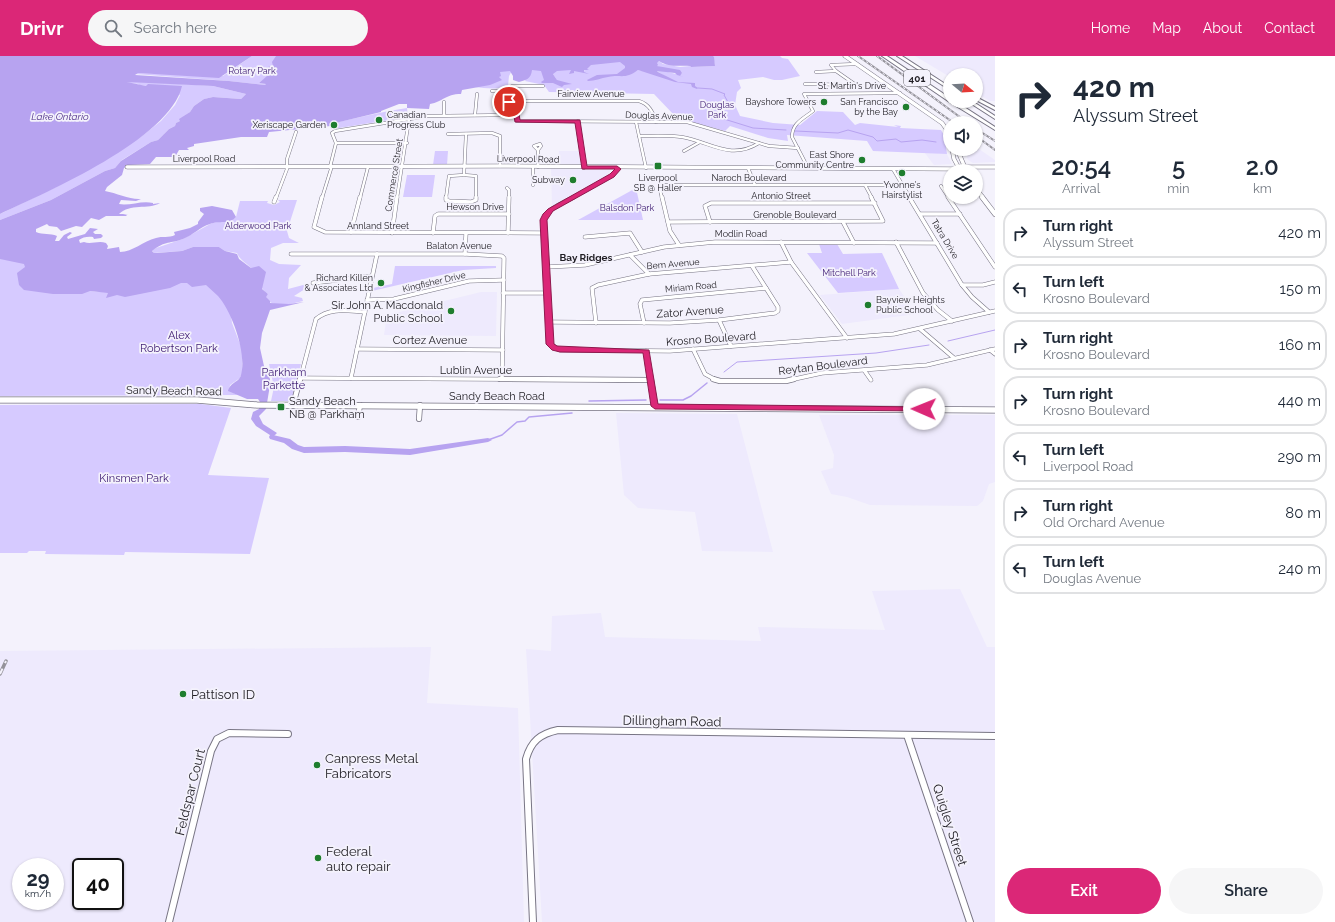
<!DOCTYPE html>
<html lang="en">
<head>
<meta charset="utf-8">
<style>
  :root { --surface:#fff; --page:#f6f6f7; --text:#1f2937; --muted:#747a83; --line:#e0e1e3; --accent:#db2777 }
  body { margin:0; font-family:Raleway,sans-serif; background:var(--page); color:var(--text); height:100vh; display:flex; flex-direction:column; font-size:15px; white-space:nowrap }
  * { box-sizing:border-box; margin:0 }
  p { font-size:13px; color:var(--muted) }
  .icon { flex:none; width:22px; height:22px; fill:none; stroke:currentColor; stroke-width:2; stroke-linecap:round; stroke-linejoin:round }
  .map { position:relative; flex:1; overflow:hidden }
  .details { display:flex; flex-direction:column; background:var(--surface); width:340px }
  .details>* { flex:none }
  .hud { background:#fff; color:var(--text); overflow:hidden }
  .needle { width:26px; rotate:108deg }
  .fabs { position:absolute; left:943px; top:12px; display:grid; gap:8px }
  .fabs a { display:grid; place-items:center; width:40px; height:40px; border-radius:50%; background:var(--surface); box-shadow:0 1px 3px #0004; font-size:20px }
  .speed { position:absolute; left:12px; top:802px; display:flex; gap:8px; font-size:20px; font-weight:700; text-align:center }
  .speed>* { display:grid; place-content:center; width:52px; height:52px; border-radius:50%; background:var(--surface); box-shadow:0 1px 3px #0004; line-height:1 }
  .speed small { font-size:10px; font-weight:400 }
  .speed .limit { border:2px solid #111; border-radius:6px; background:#fff; color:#111 }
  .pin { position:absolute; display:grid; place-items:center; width:34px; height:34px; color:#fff; margin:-17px; border:2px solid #fff; border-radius:50%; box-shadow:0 1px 4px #0007 }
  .me { position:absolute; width:44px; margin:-22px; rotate:271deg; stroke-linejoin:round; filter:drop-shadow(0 0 3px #0008) }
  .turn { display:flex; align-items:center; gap:14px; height:84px; padding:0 12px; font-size:18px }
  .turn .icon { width:52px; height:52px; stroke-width:2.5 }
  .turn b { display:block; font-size:28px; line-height:34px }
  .eta { display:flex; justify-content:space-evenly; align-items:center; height:68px; text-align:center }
  .eta b { font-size:24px; font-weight:600; line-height:28px }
  .primary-button { display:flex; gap:8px; margin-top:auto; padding:8px 12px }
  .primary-button a { flex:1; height:46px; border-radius:24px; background:var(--accent); color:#fff; font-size:16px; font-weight:600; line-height:46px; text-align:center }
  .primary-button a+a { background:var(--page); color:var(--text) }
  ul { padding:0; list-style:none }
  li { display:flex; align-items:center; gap:12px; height:50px; margin:0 8px 6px; padding:0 4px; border:2px solid var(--line); border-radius:16px }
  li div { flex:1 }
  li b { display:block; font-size:15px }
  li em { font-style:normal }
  header { display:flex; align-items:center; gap:24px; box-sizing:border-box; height:56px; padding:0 20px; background:var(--accent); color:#fff }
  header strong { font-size:19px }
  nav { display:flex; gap:22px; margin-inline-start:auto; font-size:14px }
  .search { width:280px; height:36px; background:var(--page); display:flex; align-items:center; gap:10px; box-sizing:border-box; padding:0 14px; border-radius:22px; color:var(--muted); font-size:15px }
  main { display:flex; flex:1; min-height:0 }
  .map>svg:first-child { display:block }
</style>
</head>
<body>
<header>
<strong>Drivr</strong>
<div class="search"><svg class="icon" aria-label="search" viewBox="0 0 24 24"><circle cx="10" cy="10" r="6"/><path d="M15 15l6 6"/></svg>Search here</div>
<nav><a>Home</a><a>Map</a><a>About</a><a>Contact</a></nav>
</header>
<main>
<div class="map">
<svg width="995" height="866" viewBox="0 0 995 866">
  <rect width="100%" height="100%" fill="#f4f2fc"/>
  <g fill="#eeeafd" fill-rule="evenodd">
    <polygon points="915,0 995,0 995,45 990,45 976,37 976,19 950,19 950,21"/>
    <polygon points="976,91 995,104 995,106 973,107 968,104 964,93 976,93"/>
    <polygon points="559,95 579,95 581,109 560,109"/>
    <polygon points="924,96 947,98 952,108 934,109"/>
    <polygon points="551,113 611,114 607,119 552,150"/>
    <polygon points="899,233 916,258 842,268 820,239"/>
    <polygon points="481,236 497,236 496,280 384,279 387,259"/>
    <polygon points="616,357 737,358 773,496 702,495 695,456 638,452 624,439"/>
    <polygon points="819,359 995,359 995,426 989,428 983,445 977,450 870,449 847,441 831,438 821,415 833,412 834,399"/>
    <polygon points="960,533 987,591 995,591 995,866 542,866 526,593 551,595 552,560 601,557 605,581 761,585 758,571 885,574 872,535"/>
    <path d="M431 591 427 647 518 652 524 866H0V595ZM21 811H55V845H21ZM81 811H115V845H81Z"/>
  </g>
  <g fill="#d6caff">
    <polygon points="252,0 276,0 274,10 266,16 268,20 259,27 267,28 265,29 229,25 135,18 138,17 223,20"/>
    <polygon points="713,0 780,0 782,2 788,3 800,20 782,24 774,24 763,21 738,24 741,32 737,36 735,49 740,60 773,67 800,69 817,55 843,56 855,69 860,67 898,71 894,69 901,70 900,72 941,74 944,79 947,98 873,95 867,85 787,79 788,85 768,82 730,70 725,75 688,65 685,59 674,59 654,38 549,36 544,29 525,25 527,22 526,15 540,12 557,24 553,18 553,11 579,15 586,14 587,7 617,1 633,16 638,14 665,20 657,15 660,14 680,19 682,17 656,10 656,7 659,5 663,8 680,11 690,10 691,11 715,10"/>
    <path d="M514 11 509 20 508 30C498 34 485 32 475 31L490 17Z"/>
    <polygon points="130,25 213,30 246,38 241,43 213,41 204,43 194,50 190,56 180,63 180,65 176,67 175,70 169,73 158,84 151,86 122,104 115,112 105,115 51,144 0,164 0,158 56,131 107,103 142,80 161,65 175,49 180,39 147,30 138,29 139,28 127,27"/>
    <path d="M407 52 408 61 333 73 330 68C356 62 381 56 407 52Z"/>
    <polygon points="435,95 448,95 447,109 433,109"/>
    <polygon points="407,119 435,119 432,141 403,141"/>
    <polygon points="636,132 643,164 578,164"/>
    <path d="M278 144H297L287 175 289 182 299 187H283L271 192 270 204 279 208 301 209 289 222 288 233 307 228 308 231 294 240 302 242 303 245C290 248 274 254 265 241L268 238C258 232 258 219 250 211 245 206 240 204 237 197L225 195 219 191H193L182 195 154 197 152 194 156 192 183 183 212 167 221 165 229 166 232 164 236 161 240 145H268L267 147 274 149 280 146Z"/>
    <polygon points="819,188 837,188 843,198 882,197 899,233 838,237 807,197 822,197"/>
    <polygon points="0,200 22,203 90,235 99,236 203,223 230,251 232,267 242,293 242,317 240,322 230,329 229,335 238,339 0,340"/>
    <polygon points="395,210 496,210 496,212 463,214 372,235 373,232 392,228"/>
    <polygon points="269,308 301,308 292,343 290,345 271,345 274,331"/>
    <polygon points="201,348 231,352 208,419 269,422 250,498 125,496 124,499 45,498 46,495 29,495 27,497 0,497 0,349"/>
  </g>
  <path fill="#b7a3f0" d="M0 0H252L219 22 138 17 135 19 229 25 265 29 266 28 259 27 267 20 264 18V17L269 14 268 11 273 10 272 6 276 0H713L714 1 715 10 691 11 690 10C679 9 670 12 659 5L657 7 658 9 657 10 680 14 682 17 680 20 684 21 677 19 675 17 657 15 658 16 678 26 695 27V30L698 32 697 33 692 31 691 28 675 26 638 14C625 24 621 18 608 21 601 22 595 25 588 25L587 24 597 19 617 18 625 12V10L620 6 591 9 587 13 589 14H584V16L589 18 574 15V17L569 18 571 14 557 15 553 18 557 24 572 28 564 29 562 31 553 27H542L541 26 544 24 541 15 532 14C531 23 526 24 519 26L513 24V20L510 15 500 16 501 20 499 21 502 24 490 29 462 34 461 38C445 38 443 46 430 48L429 53 407 52V48H399L381 55V56L331 68V70L269 76 267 81H241L194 88V90L187 92 189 94H179L175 101H156L150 108 129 109 124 112 122 119 107 131 105 135C117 137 130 144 141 143L136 145 121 144 119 148C130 150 142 144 153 147V148L160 147C148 154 130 147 119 158H128L123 159H127L126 160H106L99 164 91 162 82 171 76 170 61 175 57 171 49 170 47 168 36 173V176C43 179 50 177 57 180L55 185H59L64 179 70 176 72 177 67 181 68 183 85 178 90 172 98 173 93 176 95 178H101L103 180 101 182 94 183 93 181C89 180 82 181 79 184L80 187 84 186C91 189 98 184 106 187L108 190 107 193 119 191 120 196C133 196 143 185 156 182 162 180 169 182 175 179L174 176 190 172 198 168V166L204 158 200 155V152L212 150 232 154 236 161C229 169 219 164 210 168 200 171 193 179 183 183 170 188 166 184 152 195L154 197H157L182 195 193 191H219L225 195 237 198 239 203 251 212 259 210 266 216 262 233 268 238 266 241 270 245V247L289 248 304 246 270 254 262 277 260 292 264 310 270 323 269 335 266 353 259 360 263 368 277 377 273 381 256 370 251 363 253 356 259 353 260 346 258 343H247L228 335C231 325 239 327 241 319 247 297 232 256 218 240 214 236 210 233 206 229L192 231 187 227H181L170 232 125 241 117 239 106 242 108 237 90 235 82 238H53L24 234 19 229 17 217 25 211 24 208 0 203V164L51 144 105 115 115 112 121 105 151 86 158 84 169 73 175 70 176 67 180 65 179 63 190 56 194 50 204 43 213 41 241 43 246 38 213 30 127 26 146 30 148 28 182 30C170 83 47 136 0 158Z"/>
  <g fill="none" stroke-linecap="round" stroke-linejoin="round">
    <g stroke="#b7a3f0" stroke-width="1">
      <polyline points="698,32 712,33 725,38 724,39 728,46 721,46 717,48 723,54 722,61 724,63 753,72 786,74"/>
      <polyline points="795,75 838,77 848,74 873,81 877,85 896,83 901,86 922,84 936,86"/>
      <polyline points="948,285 995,274"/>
      <polyline points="724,316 737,306 876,297 929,289"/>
    </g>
    <g stroke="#b7a3f0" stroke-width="1.5">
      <polyline points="660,344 683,344 691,340 707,327"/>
      <polyline points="589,345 646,344"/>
      <polyline points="488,384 502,379 517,366 525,365 529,361 572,357"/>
    </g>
    <polygon fill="#b7a3f0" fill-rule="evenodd" points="270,379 273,379 290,383 298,389 304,391 345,390 410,393 488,382 492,384 488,386 410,399 345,396 304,397 292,393 284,387 270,383 269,381"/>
    <defs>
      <g id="minor-far3">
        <polyline points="816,16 836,15"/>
        <polyline points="805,28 856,29 836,15 831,9 857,8"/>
        <polyline points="543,30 512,30 517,65 687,66 769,90 798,92"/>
        <polyline points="492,35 513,36"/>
        <polyline points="444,46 444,59"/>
        <path d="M495 47 519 45H639C649 48 653 56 656 66"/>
        <polyline points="475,59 477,38"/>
        <polyline points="578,65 584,112"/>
        <polyline points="636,66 646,112"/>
        <polyline points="448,78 492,77 500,80 500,110"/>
        <path d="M639 80C653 80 668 79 682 81 711 86 730 105 759 87"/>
        <polyline points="336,87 407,87"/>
        <polygon points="540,88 541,90 538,94 534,90"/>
        <polyline points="538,94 538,111"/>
        <polyline points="684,95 700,86"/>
        <polyline points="533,111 533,129"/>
        <polyline points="748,112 755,129"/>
        <path d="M808 112 792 81C792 67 803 63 813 55L804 38 900 37"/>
        <polyline points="893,113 910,142"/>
        <polyline points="464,119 476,120 476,142"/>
        <polyline points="464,119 466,78"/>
        <polyline points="865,129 872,142"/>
        <polyline points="941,130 949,142"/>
        <polyline points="507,132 509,134 509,142"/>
        <polyline points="276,142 287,113 287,103 296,76"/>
        <polyline points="322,142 331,113 330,111 336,87 332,77 335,75 428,60 515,59"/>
        <polyline points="360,142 368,111"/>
        <polyline points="397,142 409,63"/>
        <polyline points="446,142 449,120 464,119"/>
        <polyline points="572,142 613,119 618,113 617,112"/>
        <polyline points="662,142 659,130 663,129 902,129"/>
      </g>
      <g id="minor-far2">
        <polyline points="322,141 314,171 325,176 545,177"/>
        <polyline points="446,141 446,144 449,145 471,146 476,144 476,141"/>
        <path d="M574 141C563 147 548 152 543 164L550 288 560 294 670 295 894 278 995 255"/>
        <polyline points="662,141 670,175 679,189"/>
        <polyline points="909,141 962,229 972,241 989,256"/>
        <polyline points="948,141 995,211"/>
        <polyline points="274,146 276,141"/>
        <polyline points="920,158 960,158"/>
        <polyline points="668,166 883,165 871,141"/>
        <polyline points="710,166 705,150 711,147 875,147"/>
        <polyline points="843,166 854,187"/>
        <polyline points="351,176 360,141"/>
        <polyline points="392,177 397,141"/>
        <polyline points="433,177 435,160 438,158 509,158"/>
        <polyline points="508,177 509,141"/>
        <polyline points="585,181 630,177 642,196"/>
        <polyline points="781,186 791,206 847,282"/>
        <polyline points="896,186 923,237 938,254 952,265"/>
        <polyline points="291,198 465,198 502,200 504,202 502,323"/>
        <polyline points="465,198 466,177"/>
        <polyline points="630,199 649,218"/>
        <polyline points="547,211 585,209 664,191 715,186 937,187"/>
        <polyline points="313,227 372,220"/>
        <polyline points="962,229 983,229 995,226"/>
        <polyline points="503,237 547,237"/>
        <polyline points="367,244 394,243 469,225 504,224"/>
        <polyline points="719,264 731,290"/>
        <polyline points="549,266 670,267 719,264 775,257 778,255 778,251 752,210"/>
        <polyline points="596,267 592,232 598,229 649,218 791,206"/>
        <polyline points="644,267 640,248 642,244 766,232"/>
        <polyline points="920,273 954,302"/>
        <polyline points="357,293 503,294"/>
        <polyline points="693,293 705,318 716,324"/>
        <polyline points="990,294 995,298"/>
        <polyline points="646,295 651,324"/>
        <polyline points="864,314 871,324"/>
        <polyline points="300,322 651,324"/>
        <polyline points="351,322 377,198"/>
        <path d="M300 324 316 263C330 251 348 255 365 256"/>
        <polyline points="790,324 822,317 927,309 995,293"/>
      </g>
      <g id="minor-far1">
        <polyline points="500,323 651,324"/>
        <polyline points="651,323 655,350"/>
        <polyline points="713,323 720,325 786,325 794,323"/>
        <polyline points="293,349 300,323"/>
        <polyline points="358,361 360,349"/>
        <polyline points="419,363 420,349"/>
      </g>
      <g id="minor">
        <polyline points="907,679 970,866"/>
        <polyline points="169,866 211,695 217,683 229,677 288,678"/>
        <path d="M533 866 526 703C531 685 540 678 558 674L995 680"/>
      </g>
      <polyline id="tertiary-far1" points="127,111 500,110 960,113"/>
      <polyline id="tertiary" points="0,344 197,344 257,349 995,354"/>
      <g id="secondary-far1">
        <polyline points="845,0 942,67 950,78"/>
        <polyline points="952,93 954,103 960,114"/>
        <polyline points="957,93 966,114"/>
        <polyline points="958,111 995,111"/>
        <polyline points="976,132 983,142"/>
      </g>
      <polyline id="secondary" points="982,141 995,158"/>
      <g id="motorway">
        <polygon points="882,0 887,0 950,42 950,45 955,45 995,71 995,74 948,45"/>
        <polygon points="897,0 902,0 950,31 950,34"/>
        <polygon points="976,41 995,51 995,54 976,44"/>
        <polygon points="967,45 972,45 995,60 995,63"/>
      </g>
    </defs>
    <use href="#minor-far3" stroke="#787584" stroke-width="3.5"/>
    <use href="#minor-far2" stroke="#787584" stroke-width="4.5"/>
    <use href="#minor-far1" stroke="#787584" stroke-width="6"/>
    <use href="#minor" stroke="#787584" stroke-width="8"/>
    <use href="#tertiary-far1" stroke="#787584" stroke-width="4.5"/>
    <use href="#tertiary" stroke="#787584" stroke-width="7"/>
    <use href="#secondary-far1" stroke="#787584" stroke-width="4.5"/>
    <use href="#secondary" stroke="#787584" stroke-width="5.5"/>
    <use href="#motorway" stroke="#787584" stroke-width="2"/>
    <use href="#minor-far3" stroke="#fff" stroke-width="2.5"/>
    <use href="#minor-far2" stroke="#fff" stroke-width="3.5"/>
    <use href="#minor-far1" stroke="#fff" stroke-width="4.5"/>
    <use href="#minor" stroke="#fff" stroke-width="6"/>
    <use href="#tertiary-far1" stroke="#fff" stroke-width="3.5"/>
    <use href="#tertiary" stroke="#fff" stroke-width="5.5"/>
    <use href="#secondary-far1" stroke="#fff" stroke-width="3.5"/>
    <use href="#secondary" stroke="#fff" stroke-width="4.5"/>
    <use href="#motorway" fill="#fff" fill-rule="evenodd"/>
    <defs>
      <g id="rail-far1">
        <polyline points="858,0 954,67"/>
        <polyline points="877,0 968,67"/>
        <polyline points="976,73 995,85"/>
        <polyline points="976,80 995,94"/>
      </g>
      <polyline id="rail" points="0,618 6,605"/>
    </defs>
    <use href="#rail-far1" stroke="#94929a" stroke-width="2"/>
    <use href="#rail" stroke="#94929a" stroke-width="3.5"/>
    <use href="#rail-far1" stroke="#f4f2fc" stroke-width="1" stroke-dasharray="2.5" stroke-linecap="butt"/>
    <use href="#rail" stroke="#f4f2fc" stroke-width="2" stroke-dasharray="6" stroke-linecap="butt"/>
  </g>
  <polygon fill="#db2777" stroke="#8e194d" points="508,45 514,44 517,46 520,64 580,64 587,110 617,110 621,113 614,121 553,155 547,164 554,288 557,290 649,294 658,348 924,351 928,353 927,355 655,353 651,350 643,297 560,296 552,294 546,288 540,164 543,158 548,153 610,118 615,113 582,113 575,67 515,66 512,48 508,48"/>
  <g fill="#1e7d2e" stroke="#f4f2fc" stroke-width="1.5">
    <circle cx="824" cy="46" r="4"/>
    <circle cx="906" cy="51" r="4"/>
    <circle cx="379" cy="64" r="4"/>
    <circle cx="334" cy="69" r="4"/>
    <circle cx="862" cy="104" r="4"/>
    <rect x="654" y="106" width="8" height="8" rx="2"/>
    <circle cx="902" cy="117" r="4"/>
    <circle cx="573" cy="124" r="4"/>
    <circle cx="381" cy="227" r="4"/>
    <circle cx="868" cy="249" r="4"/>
    <circle cx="451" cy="255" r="4"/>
    <rect x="277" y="347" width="8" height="8" rx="2"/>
    <circle cx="183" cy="638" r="4"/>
    <circle cx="317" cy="709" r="4"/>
    <circle cx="318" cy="802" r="4"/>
  </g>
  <g text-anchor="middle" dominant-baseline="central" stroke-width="3.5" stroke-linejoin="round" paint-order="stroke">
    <g font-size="9" fill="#3d1a72" stroke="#f4f2fc">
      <text x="252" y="15">Rotary Park</text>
      <text x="717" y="49">Douglas<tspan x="717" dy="10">Park</tspan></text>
      <text x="627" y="152">Balsdon Park</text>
      <text x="258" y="170">Alderwood Park</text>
      <text x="849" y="217">Mitchell Park</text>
    </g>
    <g font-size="9" fill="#201e24" stroke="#f4f2fc">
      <text x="852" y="30">St. Martin's Drive</text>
      <text x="591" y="38">Fairview Avenue</text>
      <text transform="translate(659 60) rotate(2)">Douglas Avenue</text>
      <text x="204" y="103">Liverpool Road</text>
      <text transform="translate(528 103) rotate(1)">Liverpool Road</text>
      <text transform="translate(394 119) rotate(-81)">Commerce Street</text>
      <text x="749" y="122">Naroch Boulevard</text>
      <text x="781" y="140">Antonio Street</text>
      <text x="475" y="151">Hewson Drive</text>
      <text x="795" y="159">Grenoble Boulevard</text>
      <text x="378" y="170">Annland Street</text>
      <text x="741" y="178">Modlin Road</text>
      <text transform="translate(945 183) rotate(59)">Tatra Drive</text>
      <text x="459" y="190">Balaton Avenue</text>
      <text transform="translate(673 208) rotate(-5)">Bem Avenue</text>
      <text transform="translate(434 226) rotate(-13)">Kingfisher Drive</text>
      <text transform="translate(691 231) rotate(-5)">Miriam Road</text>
    </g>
    <g font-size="9" fill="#201e24" stroke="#f4f2fc" text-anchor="end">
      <text x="816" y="46">Bayshore Towers</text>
      <text x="898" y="46">San Francisco<tspan x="898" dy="10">by the Bay</tspan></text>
      <text x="387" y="59" text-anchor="start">Canadian<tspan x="387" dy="10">Progress Club</tspan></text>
      <text x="326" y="69">Xeriscape Garden</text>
      <text x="854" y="99">East Shore<tspan x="854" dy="10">Community Centre</tspan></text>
      <text x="658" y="122" text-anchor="middle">Liverpool<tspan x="658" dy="10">SB @ Haller</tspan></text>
      <text x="565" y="124">Subway</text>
      <text x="902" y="129" text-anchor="middle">Yvonne's<tspan x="902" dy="10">Hairstylist</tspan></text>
      <text x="373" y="222">Richard Killen<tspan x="373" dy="10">&amp; Associates Ltd</tspan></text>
      <text x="876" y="244" text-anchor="start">Bayview Heights<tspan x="876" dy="10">Public School</tspan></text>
    </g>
    <rect fill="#f4f2fc" stroke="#605e65" stroke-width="1" x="904" y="14" width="26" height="16" rx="3"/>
    <g font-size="10" font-weight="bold" fill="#201e24">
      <text x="917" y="22">401</text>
    </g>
    <g font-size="10" font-style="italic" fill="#503189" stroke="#f4f2fc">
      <text x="60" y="60">Lake Ontario</text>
    </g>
    <g font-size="10" font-weight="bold" fill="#201e24" stroke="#f4f2fc">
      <text x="586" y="201">Bay Ridges</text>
    </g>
    <g font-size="11" fill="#201e24" stroke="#f4f2fc" text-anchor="end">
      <text x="443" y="249">Sir John A. Macdonald<tspan x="443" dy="13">Public School</tspan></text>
      <text x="289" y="345" text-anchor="start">Sandy Beach<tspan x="289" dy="13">NB @ Parkham</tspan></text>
    </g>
    <g font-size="11" fill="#201e24" stroke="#f4f2fc">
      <text transform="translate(690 256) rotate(-4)">Zator Avenue</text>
      <text transform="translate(711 283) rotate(-4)">Krosno Boulevard</text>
      <text x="430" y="284">Cortez Avenue</text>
      <text transform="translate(823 310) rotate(-7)">Reytan Boulevard</text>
      <text x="476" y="314">Lublin Avenue</text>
      <text transform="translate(174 335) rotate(1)">Sandy Beach Road</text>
      <text x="497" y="340">Sandy Beach Road</text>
    </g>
    <g font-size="11" fill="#3d1a72" stroke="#f4f2fc">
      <text x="179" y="279">Alex<tspan x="179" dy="13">Robertson Park</tspan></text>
      <text x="284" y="316">Parkham<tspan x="284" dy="13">Parkette</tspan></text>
      <text x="134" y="422">Kinsmen Park</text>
    </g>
    <g font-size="13" fill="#201e24" stroke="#f4f2fc" text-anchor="start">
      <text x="191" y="638">Pattison ID</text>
      <text x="325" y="702">Canpress Metal<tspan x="325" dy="15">Fabricators</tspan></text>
      <text x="326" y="795">Federal<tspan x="326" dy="15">auto repair</tspan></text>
    </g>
    <g font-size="13" fill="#201e24" stroke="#f4f2fc">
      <text transform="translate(672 665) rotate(1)">Dillingham Road</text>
      <text transform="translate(190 736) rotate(-76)">Feldspar Court</text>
      <text transform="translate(950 769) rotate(72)">Quigley Street</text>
    </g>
  </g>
</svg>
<div class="fabs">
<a><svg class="needle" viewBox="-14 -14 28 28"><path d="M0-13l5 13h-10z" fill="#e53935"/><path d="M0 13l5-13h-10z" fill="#747a83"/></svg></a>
<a><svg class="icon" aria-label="sound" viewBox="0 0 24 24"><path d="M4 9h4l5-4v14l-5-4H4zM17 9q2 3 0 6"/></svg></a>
<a><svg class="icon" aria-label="layers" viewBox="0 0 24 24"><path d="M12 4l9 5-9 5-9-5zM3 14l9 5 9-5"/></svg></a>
</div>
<div class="speed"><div>29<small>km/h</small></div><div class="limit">40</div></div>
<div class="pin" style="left:509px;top:46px;background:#d93025"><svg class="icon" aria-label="arrive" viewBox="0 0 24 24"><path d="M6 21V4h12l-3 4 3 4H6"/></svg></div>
<svg class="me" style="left:924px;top:353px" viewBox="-20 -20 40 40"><circle r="19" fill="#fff"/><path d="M0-13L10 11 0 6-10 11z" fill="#db2777"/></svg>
</div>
<section class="details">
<div class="hud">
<div class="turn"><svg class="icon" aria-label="right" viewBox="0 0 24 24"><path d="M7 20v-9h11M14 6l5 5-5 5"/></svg><div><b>420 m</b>Alyssum Street</div></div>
</div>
<div class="eta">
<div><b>20:54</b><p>Arrival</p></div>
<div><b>5</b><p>min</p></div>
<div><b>2.0</b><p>km</p></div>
</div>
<ul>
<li><svg class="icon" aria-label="right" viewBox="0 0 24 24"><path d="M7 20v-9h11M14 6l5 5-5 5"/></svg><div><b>Turn right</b><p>Alyssum Street</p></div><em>420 m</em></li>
<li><svg class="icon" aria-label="left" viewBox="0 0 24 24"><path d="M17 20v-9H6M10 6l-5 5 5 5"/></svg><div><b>Turn left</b><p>Krosno Boulevard</p></div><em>150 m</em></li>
<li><svg class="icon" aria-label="right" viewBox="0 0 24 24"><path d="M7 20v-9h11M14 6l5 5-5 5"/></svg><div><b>Turn right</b><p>Krosno Boulevard</p></div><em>160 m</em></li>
<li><svg class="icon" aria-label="right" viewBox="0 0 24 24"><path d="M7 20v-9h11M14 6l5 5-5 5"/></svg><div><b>Turn right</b><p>Krosno Boulevard</p></div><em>440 m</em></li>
<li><svg class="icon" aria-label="left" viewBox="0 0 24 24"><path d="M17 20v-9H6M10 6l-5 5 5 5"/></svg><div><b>Turn left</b><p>Liverpool Road</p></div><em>290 m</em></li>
<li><svg class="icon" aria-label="right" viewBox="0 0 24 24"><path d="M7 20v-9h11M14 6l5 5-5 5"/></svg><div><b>Turn right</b><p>Old Orchard Avenue</p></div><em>80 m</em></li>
<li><svg class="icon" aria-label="left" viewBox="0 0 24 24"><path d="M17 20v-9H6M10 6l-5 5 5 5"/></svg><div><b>Turn left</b><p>Douglas Avenue</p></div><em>240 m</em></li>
</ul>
<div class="primary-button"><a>Exit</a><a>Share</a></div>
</section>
</main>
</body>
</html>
